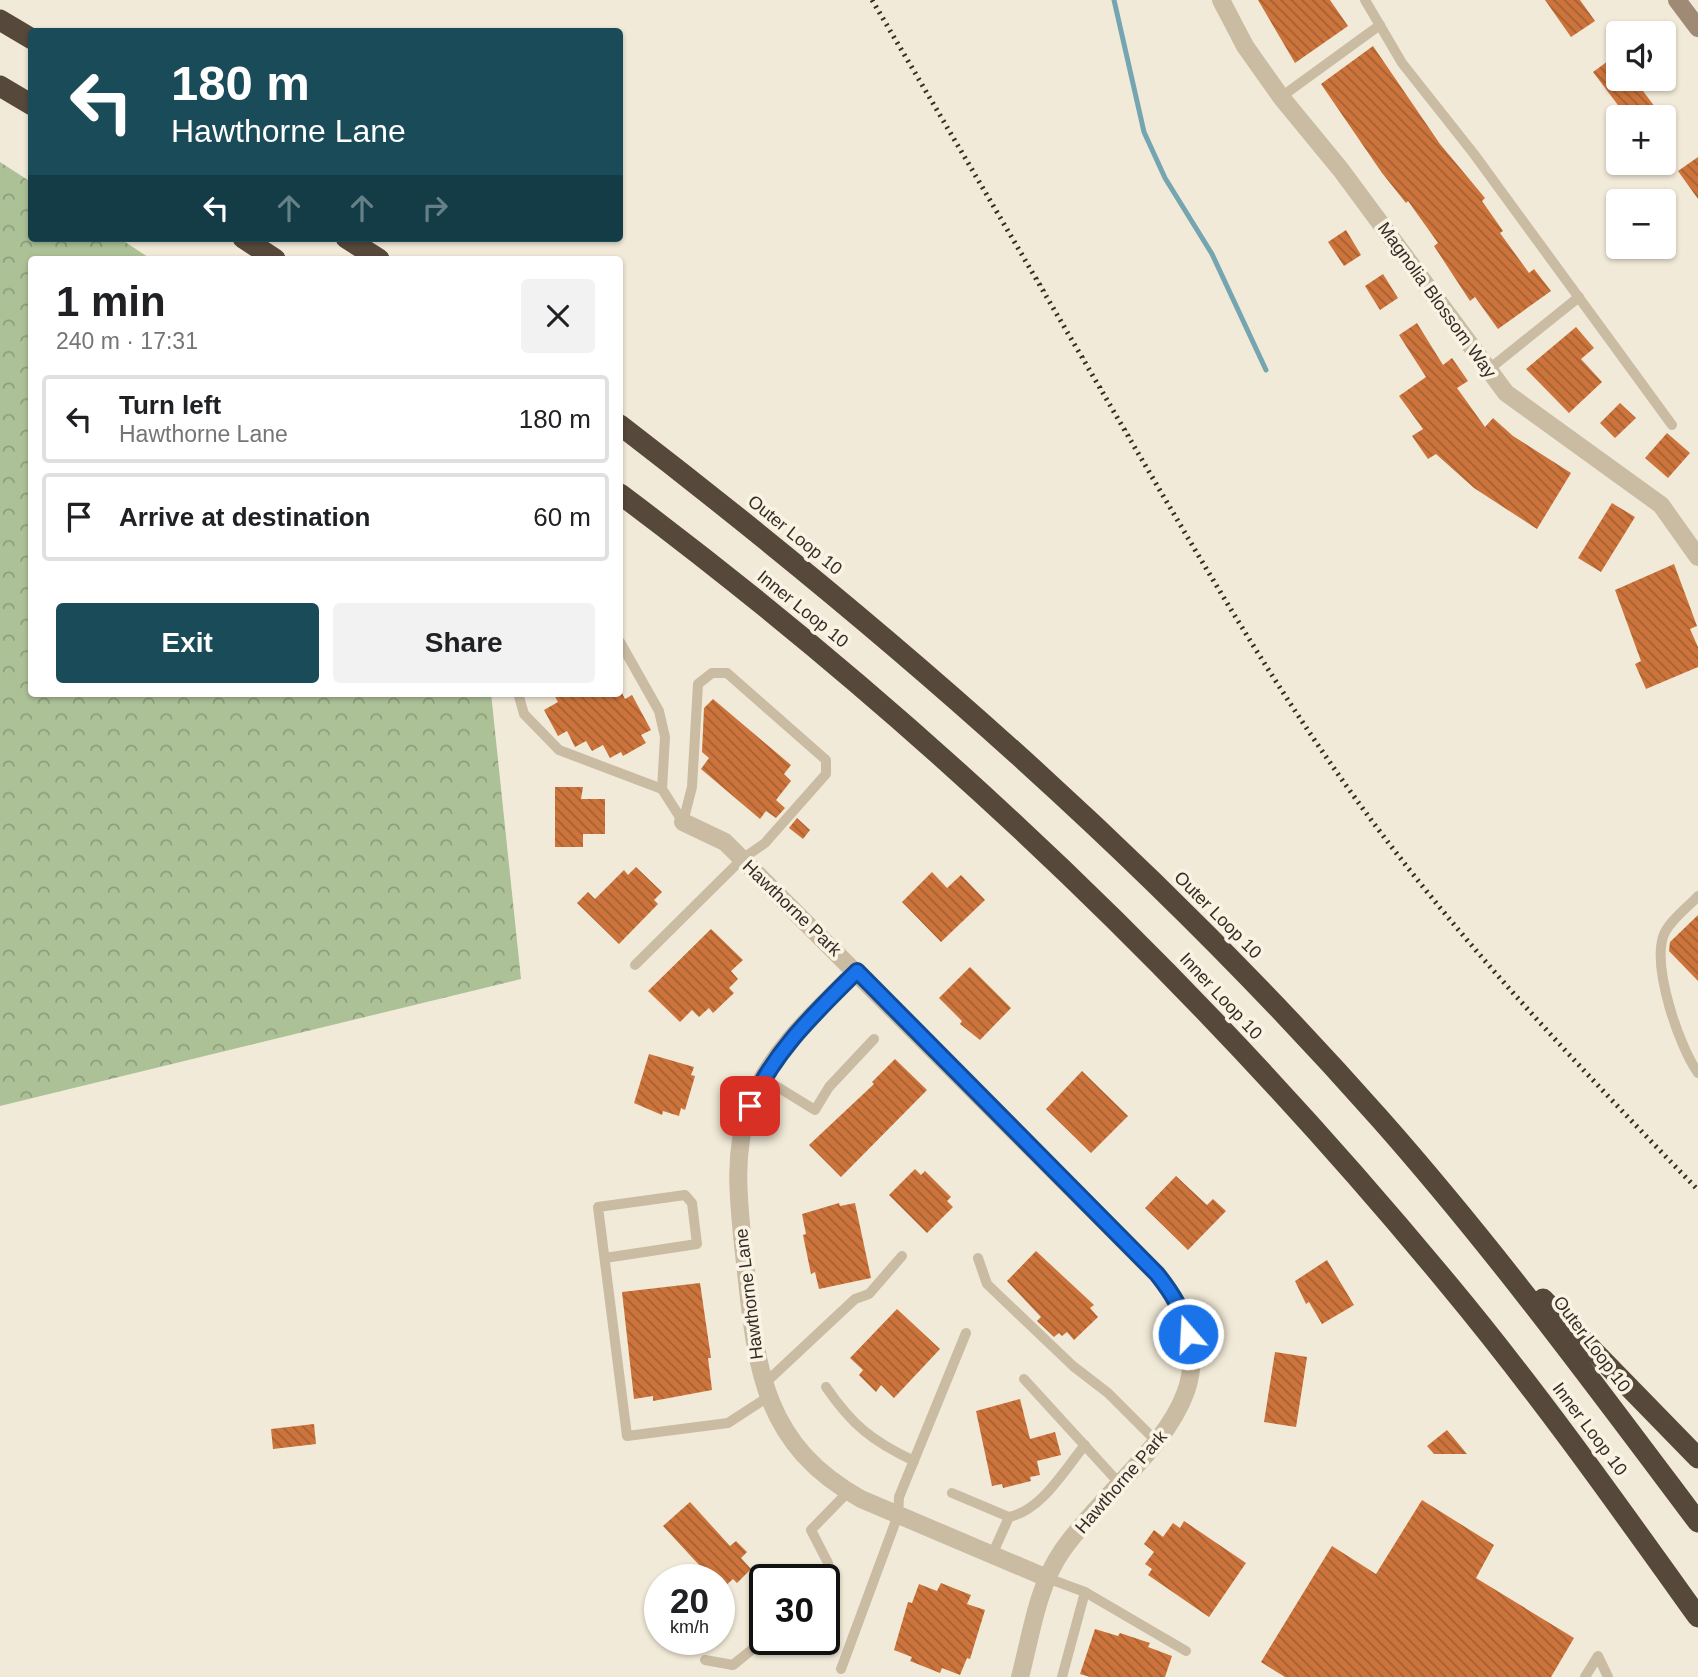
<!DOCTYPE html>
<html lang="en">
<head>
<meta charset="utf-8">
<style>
  :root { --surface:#fff; --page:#f2f2f2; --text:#202124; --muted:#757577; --line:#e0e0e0; --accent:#1a4b58 }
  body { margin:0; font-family:Arial,sans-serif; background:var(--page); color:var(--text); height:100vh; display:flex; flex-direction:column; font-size:26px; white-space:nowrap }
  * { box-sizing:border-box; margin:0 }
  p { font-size:23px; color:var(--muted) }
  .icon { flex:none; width:38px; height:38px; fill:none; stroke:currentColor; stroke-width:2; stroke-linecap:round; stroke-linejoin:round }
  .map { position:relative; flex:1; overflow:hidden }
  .drawer { position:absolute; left:28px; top:256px; width:595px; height:441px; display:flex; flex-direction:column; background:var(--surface); border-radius:7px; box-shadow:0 2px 5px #0004 }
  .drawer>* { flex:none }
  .banner { position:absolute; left:28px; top:28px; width:595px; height:214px; border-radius:7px; box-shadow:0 2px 5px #0004; background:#1a4b58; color:#fff; overflow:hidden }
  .fabs { position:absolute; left:1606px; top:21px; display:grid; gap:14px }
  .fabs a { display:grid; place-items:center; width:70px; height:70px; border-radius:7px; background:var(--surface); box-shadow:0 2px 5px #0004; font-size:35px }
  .speed { position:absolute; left:644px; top:1564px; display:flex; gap:14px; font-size:35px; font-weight:700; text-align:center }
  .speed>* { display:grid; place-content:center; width:91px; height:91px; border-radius:50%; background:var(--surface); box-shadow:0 2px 5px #0004; line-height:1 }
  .speed small { font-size:18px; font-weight:400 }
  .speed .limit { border:4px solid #111; border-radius:10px; background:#fff; color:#111 }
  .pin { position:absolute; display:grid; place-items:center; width:60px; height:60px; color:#fff; margin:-30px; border-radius:14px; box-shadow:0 4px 10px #0006 }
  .me { position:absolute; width:77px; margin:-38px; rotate:341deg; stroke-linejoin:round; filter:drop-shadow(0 0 5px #0008) }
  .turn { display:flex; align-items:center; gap:24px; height:147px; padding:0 28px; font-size:32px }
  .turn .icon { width:91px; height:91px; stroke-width:2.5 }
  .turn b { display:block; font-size:49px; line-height:60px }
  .lanes { display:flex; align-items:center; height:66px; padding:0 28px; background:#0003; justify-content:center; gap:35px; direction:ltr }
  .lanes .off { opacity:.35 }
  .round { display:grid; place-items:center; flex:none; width:74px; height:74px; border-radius:7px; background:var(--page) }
  .summary { display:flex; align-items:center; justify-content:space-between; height:119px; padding:0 28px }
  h1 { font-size:42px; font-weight:700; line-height:52px }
  .button { display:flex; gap:14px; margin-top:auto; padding:14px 28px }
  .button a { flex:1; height:80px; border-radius:7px; background:var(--accent); color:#fff; font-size:28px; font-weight:700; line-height:80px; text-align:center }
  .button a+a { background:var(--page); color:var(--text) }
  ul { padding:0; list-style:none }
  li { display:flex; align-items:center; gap:21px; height:88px; margin:0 14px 10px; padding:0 14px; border:4px solid var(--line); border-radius:7px }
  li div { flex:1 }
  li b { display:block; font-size:26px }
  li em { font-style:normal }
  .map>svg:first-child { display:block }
</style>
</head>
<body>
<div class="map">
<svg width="1698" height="1677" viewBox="0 0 1698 1677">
  <defs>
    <pattern id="forest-crowns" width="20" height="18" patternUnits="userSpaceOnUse" patternTransform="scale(1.75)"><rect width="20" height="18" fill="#adc197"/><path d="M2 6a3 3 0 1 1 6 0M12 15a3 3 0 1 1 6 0" fill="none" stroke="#8e9d7b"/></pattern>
    <pattern id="building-back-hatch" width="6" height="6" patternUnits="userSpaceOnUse" patternTransform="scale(1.75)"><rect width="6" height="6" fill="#cc743c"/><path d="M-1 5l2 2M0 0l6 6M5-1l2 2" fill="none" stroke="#a66032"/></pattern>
  </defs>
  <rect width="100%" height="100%" fill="#f2ead8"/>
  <polygon fill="url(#forest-crowns)" points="0,162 31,182 32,238 119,238 151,259 32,259 32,693 491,693 521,979 0,1106"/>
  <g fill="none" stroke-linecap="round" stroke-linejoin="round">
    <polyline stroke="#75a5b0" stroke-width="5" points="1114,0 1144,132 1165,178 1212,254 1266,370"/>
  </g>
  <g fill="url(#building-back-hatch)">
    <polygon points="1258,0 1330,0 1348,26 1295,63"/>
    <polygon points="1545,0 1580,0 1595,21 1571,37"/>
    <polygon points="1373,46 1440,144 1485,198 1482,201 1503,231 1500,233 1529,273 1534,269 1551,291 1498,329 1475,297 1470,301 1434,246 1438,243 1408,201 1406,203 1382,173 1321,84"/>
    <polygon points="1619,53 1619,79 1634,79 1658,111 1649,117 1627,117 1593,72"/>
    <polygon points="1698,157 1698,199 1678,171"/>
    <polygon points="1346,230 1361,255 1344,266 1328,242"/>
    <polygon points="1383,274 1398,298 1380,310 1365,286"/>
    <polygon points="1417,323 1443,365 1452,358 1468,381 1457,388 1485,427 1493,418 1513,436 1571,473 1537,529 1474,488 1436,454 1428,459 1412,436 1423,429 1399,396 1426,377 1399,335"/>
    <polygon points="1576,327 1594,348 1581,359 1602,382 1569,413 1526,369"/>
    <polygon points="1620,403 1636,418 1615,438 1600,423"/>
    <polygon points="1667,433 1690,453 1668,478 1645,458"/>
    <polygon points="1612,503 1635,517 1601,572 1578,558"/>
    <polygon points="1674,564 1697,626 1690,629 1698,647 1698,667 1646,689 1635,664 1641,661 1615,590"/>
    <polygon points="553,693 622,693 625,699 632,695 651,730 641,735 646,743 623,756 621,752 610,758 603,745 592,751 586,741 575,747 567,731 558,736 544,710 558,702"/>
    <polygon points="713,699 791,765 784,774 791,781 776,800 785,808 776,818 766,811 760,819 701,769 709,758 702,752 704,708"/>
    <polygon points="555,787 583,787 581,799 605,799 605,834 583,834 583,847 555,847"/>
    <polygon points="797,818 810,830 803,839 789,828"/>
    <polygon points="636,867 662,892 654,900 658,904 619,944 577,903 588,892 595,899 624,870 628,875"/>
    <polygon points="932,872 947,888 961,875 985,900 941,942 902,902"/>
    <polygon points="1698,915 1698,981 1669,951 1670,942"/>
    <polygon points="711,929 743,960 731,971 738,979 729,988 734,993 713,1013 709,1008 699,1017 692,1010 680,1022 648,991"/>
    <polygon points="970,967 1011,1008 980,1040 960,1024 962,1021 939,998"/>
    <polygon points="649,1054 694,1067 691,1075 695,1076 685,1110 681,1108 679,1116 663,1111 662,1115 634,1103"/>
    <polygon points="895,1059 927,1090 841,1177 809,1145 874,1084 872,1082"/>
    <polygon points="1082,1071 1128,1116 1091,1153 1046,1109"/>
    <polygon points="915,1169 921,1175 925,1171 951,1197 947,1201 953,1207 927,1233 889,1195"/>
    <polygon points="1176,1176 1207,1205 1213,1199 1226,1211 1188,1250 1145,1208"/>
    <polygon points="839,1203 840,1206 855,1203 871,1278 819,1289 815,1272 811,1274 803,1235 806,1234 802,1214"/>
    <polygon points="1036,1251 1094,1305 1090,1308 1098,1317 1074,1340 1067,1332 1062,1336 1059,1333 1054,1337 1037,1321 1041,1317 1007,1281"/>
    <polygon points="1327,1260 1354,1305 1322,1324 1309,1302 1306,1304 1295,1281"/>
    <polygon points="700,1283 711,1358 708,1358 712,1390 653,1401 653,1396 634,1399 622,1292"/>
    <polygon points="897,1309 940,1349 894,1398 881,1385 876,1392 859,1375 863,1370 850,1358"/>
    <polygon points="1275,1352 1307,1357 1296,1427 1264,1422"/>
    <polygon points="1020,1399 1030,1439 1055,1432 1061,1455 1037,1461 1040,1475 1030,1477 1031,1481 1003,1488 1002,1484 992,1486 976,1411"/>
    <polygon points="314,1424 316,1444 273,1449 271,1429"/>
    <polygon points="1447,1430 1467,1454 1434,1454 1427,1446"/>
    <polygon points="1422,1500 1494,1545 1476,1578 1574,1638 1551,1677 1285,1677 1261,1662 1332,1546 1376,1574"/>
    <polygon points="690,1502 730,1546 736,1541 747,1552 741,1558 751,1569 737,1583 733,1579 722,1589 719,1580 713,1580 663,1526"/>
    <polygon points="1184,1521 1246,1563 1209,1617 1148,1575 1152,1569 1145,1564 1154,1552 1144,1544 1154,1530 1163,1537 1173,1523 1180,1528"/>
    <polygon points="941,1583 971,1595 967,1604 985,1610 970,1659 967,1658 960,1675 942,1668 940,1673 910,1661 912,1657 894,1650 908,1602 912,1603 919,1584 937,1591"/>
    <polygon points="1095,1629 1118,1636 1120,1633 1150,1643 1148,1647 1172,1656 1165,1677 1090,1677 1080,1674"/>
  </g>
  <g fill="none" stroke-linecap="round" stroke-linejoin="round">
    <g stroke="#cabba3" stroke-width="10">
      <polyline points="1365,0 1402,63 1474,154 1672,425"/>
      <polyline points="1281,97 1380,25"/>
      <polyline points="1488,370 1579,297"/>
      <polyline points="620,642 659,711 665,737 662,789 683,822"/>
      <polyline points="518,693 524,714 559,750 662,789"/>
      <path d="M1698 896C1688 907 1667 923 1663 937 1653 970 1679 1046 1698 1073"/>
      <polyline points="635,965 742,859 765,843 826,774 826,760 727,673 712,673 698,684 692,787 683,822"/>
      <polyline points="763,1078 815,1110 829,1087 874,1039"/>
      <polyline points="605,1258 697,1244 692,1203 685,1195 598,1207 627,1436 728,1423 768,1397"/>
      <polyline points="978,1258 987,1284 1073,1366 1108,1393 1157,1442"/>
      <polyline points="1024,1379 1119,1483"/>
      <polyline points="763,1385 855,1299 869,1294 902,1256"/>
      <path d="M826 1387C852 1425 872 1441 914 1461"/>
      <path d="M952 1493 1009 1517C1042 1510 1064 1470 1085 1445"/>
      <polyline points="992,1555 1009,1517"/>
      <polyline points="1047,1578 1085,1592 1186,1651"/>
      <polyline points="824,1581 829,1577 828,1563 811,1530 848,1492"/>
      <polyline points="705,1660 733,1665 765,1639"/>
      <polyline points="841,1669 898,1515 899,1497 966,1333"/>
      <polyline points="1062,1677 1085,1592"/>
      <polyline points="1585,1677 1598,1656 1608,1677"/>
    </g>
    <g stroke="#cabba3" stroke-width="18">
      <polyline points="1221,0 1245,46 1281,97 1341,170 1506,393 1661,505 1698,557"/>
      <path d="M683 822 725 842 1157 1274C1254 1396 1124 1461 1062 1551 1037 1587 1031 1636 1020 1677"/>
      <path d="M857 971C816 1011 769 1052 749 1107 732 1156 739 1204 744 1254 756 1360 758 1442 861 1499L1047 1578"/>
    </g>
    <polyline stroke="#9e8a75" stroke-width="18" points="1677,0 1698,28"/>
    <g stroke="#57483c" stroke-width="21">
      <polyline points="0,20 32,39"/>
      <polyline points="0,86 32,105"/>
      <polyline points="243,238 275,259"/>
      <polyline points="346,238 379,259"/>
      <path d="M620 425C893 635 1152 861 1381 1120 1494 1248 1595 1385 1698 1522"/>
      <path d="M620 494C926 723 1204 989 1448 1284 1537 1391 1617 1504 1698 1617"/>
      <polyline points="1543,1299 1698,1458"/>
    </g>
    <path stroke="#352d26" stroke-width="5" stroke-dasharray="2 5" stroke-linecap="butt" d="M872 0C959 147 1045 294 1131 441 1209 574 1286 707 1378 829 1475 958 1586 1074 1698 1190"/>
  </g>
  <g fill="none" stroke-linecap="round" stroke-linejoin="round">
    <defs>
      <path id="route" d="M750 1106C774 1051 815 1013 857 971L1157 1274C1172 1293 1183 1310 1188 1334"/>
    </defs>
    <use href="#route" stroke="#114b97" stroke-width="18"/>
    <use href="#route" stroke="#1a73e8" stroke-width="12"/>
  </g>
  <g text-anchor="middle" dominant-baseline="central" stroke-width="7" stroke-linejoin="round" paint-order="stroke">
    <g font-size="18" fill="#352d26" stroke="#faf3e4">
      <text transform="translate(1437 300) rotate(54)">Magnolia Blossom Way</text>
      <text transform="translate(795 535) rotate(39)">Outer Loop 10</text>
      <text transform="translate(803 609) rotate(39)">Inner Loop 10</text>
      <text transform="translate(792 908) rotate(44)">Hawthorne Park</text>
      <text transform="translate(1218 915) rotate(45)">Outer Loop 10</text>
      <text transform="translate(1221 996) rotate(47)">Inner Loop 10</text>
      <text transform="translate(749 1294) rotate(-97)">Hawthorne Lane</text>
      <text transform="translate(1592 1344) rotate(53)">Outer Loop 10</text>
      <text transform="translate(1590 1429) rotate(53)">Inner Loop 10</text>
      <text transform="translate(1121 1482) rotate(-49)">Hawthorne Park</text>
    </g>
  </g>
</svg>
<div class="fabs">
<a><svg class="icon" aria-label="sound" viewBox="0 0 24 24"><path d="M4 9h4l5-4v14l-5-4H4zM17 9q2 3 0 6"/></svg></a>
<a>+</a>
<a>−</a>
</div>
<div class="speed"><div>20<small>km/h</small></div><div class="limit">30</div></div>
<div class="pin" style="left:750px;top:1106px;background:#d93025"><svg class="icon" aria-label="arrive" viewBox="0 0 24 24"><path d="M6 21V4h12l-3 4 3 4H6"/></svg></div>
<svg class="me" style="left:1188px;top:1334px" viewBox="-20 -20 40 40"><circle r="17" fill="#1a73e8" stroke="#fff" stroke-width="3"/><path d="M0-11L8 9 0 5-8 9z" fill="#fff"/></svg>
<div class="banner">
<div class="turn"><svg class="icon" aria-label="left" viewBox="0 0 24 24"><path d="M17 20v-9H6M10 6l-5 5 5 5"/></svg><div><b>180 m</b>Hawthorne Lane</div></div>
<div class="lanes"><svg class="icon" aria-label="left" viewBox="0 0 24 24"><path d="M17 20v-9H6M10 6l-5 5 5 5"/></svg><svg class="icon off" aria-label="ahead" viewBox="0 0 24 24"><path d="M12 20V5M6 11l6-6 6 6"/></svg><svg class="icon off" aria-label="ahead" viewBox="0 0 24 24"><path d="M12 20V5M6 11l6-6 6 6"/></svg><svg class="icon off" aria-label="right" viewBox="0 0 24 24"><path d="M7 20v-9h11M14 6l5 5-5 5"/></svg></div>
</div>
<section class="drawer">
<div class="summary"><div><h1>1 min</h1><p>240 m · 17:31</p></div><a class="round"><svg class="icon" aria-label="close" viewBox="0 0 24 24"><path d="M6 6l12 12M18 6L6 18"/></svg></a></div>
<ul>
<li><svg class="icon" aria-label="left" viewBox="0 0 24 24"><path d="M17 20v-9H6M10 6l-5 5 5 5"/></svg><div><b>Turn left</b><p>Hawthorne Lane</p></div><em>180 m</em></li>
<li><svg class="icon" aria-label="arrive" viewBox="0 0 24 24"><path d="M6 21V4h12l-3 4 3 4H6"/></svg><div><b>Arrive at destination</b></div><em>60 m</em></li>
</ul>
<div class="button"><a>Exit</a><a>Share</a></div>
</section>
</div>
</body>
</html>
